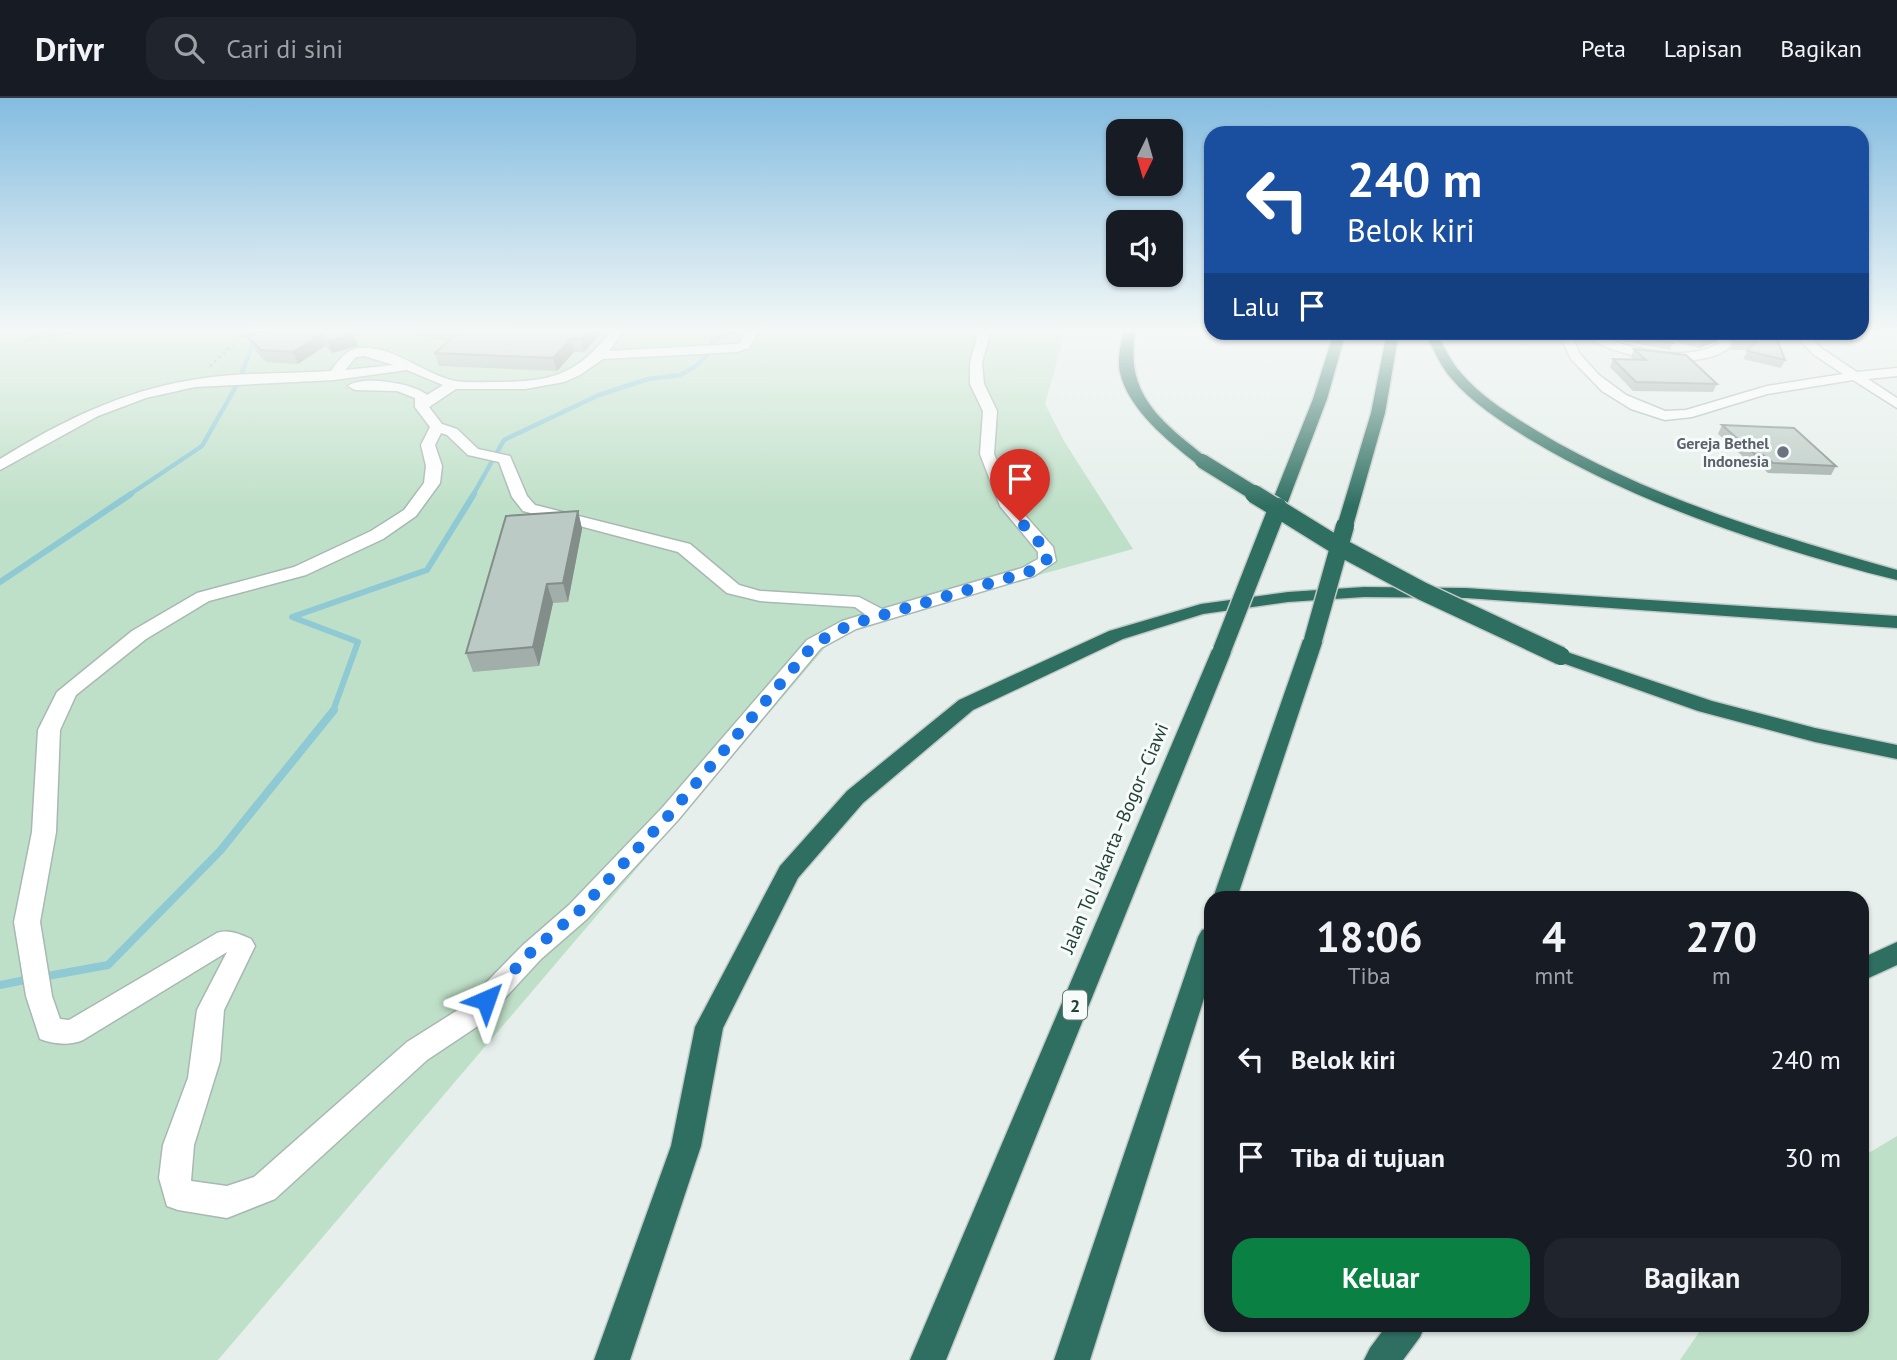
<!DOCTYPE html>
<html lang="id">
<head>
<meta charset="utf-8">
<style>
  :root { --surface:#171b24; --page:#20242c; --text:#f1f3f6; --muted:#9ea1a6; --line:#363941; --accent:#0b8043 }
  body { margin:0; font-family:"PT Sans",sans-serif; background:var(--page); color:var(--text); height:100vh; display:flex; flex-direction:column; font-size:26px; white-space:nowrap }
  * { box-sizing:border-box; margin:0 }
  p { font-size:23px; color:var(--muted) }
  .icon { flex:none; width:38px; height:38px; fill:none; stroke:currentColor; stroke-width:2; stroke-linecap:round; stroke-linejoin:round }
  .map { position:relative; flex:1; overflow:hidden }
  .sheet { position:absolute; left:1204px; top:793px; width:665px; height:441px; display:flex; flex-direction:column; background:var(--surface); border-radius:21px; box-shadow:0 2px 5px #0004 }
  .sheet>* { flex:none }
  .top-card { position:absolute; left:1204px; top:28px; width:665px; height:214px; border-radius:21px; box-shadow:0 2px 5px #0004; background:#1a4fa0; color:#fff; overflow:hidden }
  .needle { width:46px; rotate:185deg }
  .fabs { position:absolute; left:1106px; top:21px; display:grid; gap:14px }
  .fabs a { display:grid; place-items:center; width:77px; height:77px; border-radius:14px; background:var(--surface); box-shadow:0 2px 5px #0004; font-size:35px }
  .pin { position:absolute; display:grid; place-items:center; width:60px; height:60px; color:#fff; margin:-72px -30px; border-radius:50% 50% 50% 0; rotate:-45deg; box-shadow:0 0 7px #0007 }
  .pin .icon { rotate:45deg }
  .me { position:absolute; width:77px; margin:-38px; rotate:43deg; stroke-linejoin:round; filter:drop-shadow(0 0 5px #0008) }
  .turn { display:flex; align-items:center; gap:24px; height:147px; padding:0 28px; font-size:32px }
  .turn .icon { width:91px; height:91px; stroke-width:2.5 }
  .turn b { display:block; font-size:49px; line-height:60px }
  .then { display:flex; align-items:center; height:66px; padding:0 28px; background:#0003; gap:14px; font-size:26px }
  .eta { display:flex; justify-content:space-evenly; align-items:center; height:119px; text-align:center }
  .eta b { font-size:42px; font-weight:600; line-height:49px }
  .cta { display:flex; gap:14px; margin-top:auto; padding:14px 28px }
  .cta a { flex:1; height:80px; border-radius:21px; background:var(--accent); color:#fff; font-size:28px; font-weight:600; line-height:80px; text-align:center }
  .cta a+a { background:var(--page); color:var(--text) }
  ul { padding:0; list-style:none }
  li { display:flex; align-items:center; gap:21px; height:98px; padding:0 28px }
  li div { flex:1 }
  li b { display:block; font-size:26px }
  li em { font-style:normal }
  header { display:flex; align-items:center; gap:42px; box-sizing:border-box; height:98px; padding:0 35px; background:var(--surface); border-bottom:2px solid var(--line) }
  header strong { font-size:33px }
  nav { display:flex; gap:38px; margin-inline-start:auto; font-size:24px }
  .search { width:490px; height:63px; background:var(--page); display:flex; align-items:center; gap:18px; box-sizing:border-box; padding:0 24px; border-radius:21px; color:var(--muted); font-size:26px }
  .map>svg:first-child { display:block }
</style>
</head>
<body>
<header>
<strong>Drivr</strong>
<div class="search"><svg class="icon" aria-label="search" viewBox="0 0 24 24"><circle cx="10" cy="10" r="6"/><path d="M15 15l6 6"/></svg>Cari di sini</div>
<nav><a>Peta</a><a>Lapisan</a><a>Bagikan</a></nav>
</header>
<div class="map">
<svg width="1897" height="1262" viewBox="0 0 1897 1262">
  <rect width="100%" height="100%" fill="#e6efeb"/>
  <g fill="#bfe0c8">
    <polygon points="0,231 1066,231 1045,306 1064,343 1133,451 840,532 218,1262 0,1262"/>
    <polygon points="1897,1038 1897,1262 1680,1262 1704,1227 1862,1227 1862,1059"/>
  </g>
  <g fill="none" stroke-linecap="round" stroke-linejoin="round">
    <g stroke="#8ec9d4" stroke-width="4.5">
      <polyline points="129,397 202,348 239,283 258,231"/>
      <polyline points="473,397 504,342 599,297 648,281 680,277 696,268 707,257 713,243 732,235 734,231"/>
    </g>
    <g stroke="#8ec9d4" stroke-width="6">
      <polyline points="0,484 131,396"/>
      <polyline points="333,613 358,544 292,519 427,472 474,396"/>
    </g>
    <g stroke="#8ec9d4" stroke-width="8">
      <polyline points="42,879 108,867 220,753 334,612"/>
      <polyline points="0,887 30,881"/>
    </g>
    <defs>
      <g id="minor">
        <path d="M613 231H625L609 253 735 246 740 245 748 231H760L749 250 737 254 603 261 580 277 564 284 525 291H456L429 309 442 326 457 331 478 351 510 358 527 398 535 407 690 446 739 487 760 493 859 499 882 511 1022 470 1038 461V454L1000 408 980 356 983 313 970 286V265L979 231H991L982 265 984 286 997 313 994 356 1015 406 1053 449 1056 463 1034 478 856 531 821 550 678 722 587 821 541 861 481 926 427 962 275 1101 227 1120 178 1112 167 1108 159 1080 163 1047 188 980 197 912 227 854 83 942C69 948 54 946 40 941L26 898 14 824 32 734 38 632 57 594 132 533 197 495 294 469 371 433 404 412 424 385 426 368 421 347 430 329 415 309V300L397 293 355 292 348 288C362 277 413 285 427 297L443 287 407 272 334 282 195 289 146 300 98 318 0 372V361C60 324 122 293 192 282 237 274 285 276 331 273 339 262 345 252 359 250 393 247 423 276 455 283 466 285 481 284 493 284 552 284 576 278 613 231ZM364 258 394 267 345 272 356 259ZM441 335 447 337 468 357 499 364 512 399 523 413 678 454 727 495 760 503 855 509 865 516 842 523 807 542 662 710 569 807 523 847 461 910 407 944 254 1079 227 1088 191 1083 194 1047 220 963 224 912 255 848 251 841C239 836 229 831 217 835L69 922 60 921 52 898 40 824 56 734 60 632 76 597 146 541 209 503 306 477 383 441 416 418 440 385 442 368 435 347Z"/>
        <polygon points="1558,234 1570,234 1580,256 1599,277 1626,297 1665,313 1686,312 1767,288 1843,276 1813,256 1792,234 1805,234 1821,250 1857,274 1897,270 1897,278 1868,281 1897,300 1897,310 1853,282 1767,296 1692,319 1665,322 1631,311 1602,293 1571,261"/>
        <path d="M1581 234C1597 234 1607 241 1622 246 1652 255 1690 261 1718 246L1716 234H1728L1731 248C1702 276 1609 260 1581 234Z"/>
      </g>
      <g id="highway">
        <path d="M1124 231H1136C1123 296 1161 323 1207 360L1210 363 1207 366H1197C1168 343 1129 312 1120 275 1117 260 1121 245 1124 231Z"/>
        <polygon points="1334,234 1346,234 1327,301 1286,409 1278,414 1272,412 1270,409 1313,301"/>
        <polygon points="1387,234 1399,234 1385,315 1353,428 1345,433 1337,428 1371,315"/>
        <path d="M1424 234H1436C1444 248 1451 264 1461 275 1481 299 1511 317 1537 333 1647 399 1774 437 1897 472V482C1777 452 1637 406 1531 342 1503 325 1473 306 1451 280 1440 268 1433 249 1424 234Z"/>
        <polygon points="1364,489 1466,490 1897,518 1897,530 1466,500 1364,499 1288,504 1203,516 1123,541 973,612 863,705 798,780 723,930 701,1048 630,1262 594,1262 671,1048 695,929 780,768 847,693 959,602 1109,533 1201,506 1288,494"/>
        <polygon points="1313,536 1323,542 1237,800 1213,800 1303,542"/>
        <polygon points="1222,546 1232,552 946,1262 910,1262 1212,552"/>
        <polygon points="1561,552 1712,603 1815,630 1897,647 1897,661 1815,644 1698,613 1554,562 1551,558"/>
        <polygon points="1211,829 1211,878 1090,1262 1054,1262 1198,839 1202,832"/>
        <polygon points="1897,844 1897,867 1862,883 1862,860"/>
        <polygon points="1387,1227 1425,1227 1420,1239 1403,1262 1364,1262 1370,1250"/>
      </g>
    </defs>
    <use href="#minor" stroke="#a8b8b2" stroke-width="3"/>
    <use href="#highway" stroke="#c2cac8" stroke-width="3"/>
    <g stroke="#86b3a5" stroke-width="2.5" stroke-dasharray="2.5 3.5" stroke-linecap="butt">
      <polyline points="51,231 24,244 82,231"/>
      <polyline points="210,268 250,231"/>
    </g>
    <use href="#minor" fill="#fff" fill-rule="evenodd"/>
    <use href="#highway" fill="#2f6f62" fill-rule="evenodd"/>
    <defs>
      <polyline id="highway-bridge-far1" points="1202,363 1257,397"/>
      <g id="highway-bridge">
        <polyline points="1254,396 1338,448 1422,493 1561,558"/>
        <polyline points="1313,542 1345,428"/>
        <polyline points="1222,552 1278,409"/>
      </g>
    </defs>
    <use href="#highway-bridge-far1" stroke="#c2cac8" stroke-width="17" stroke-linecap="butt"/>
    <use href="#highway-bridge" stroke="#c2cac8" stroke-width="21" stroke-linecap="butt"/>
    <use href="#highway-bridge-far1" stroke="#2f6f62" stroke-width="14"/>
    <use href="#highway-bridge" stroke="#2f6f62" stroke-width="18"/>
  </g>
  <g fill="#a1aea9">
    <polygon points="348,231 358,248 332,255 325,248 298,266 266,264 252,249 247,238"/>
    <polygon points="414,231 604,231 584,254 574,254 557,273 439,268 435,255 449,242 429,241 428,237 416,236"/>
    <polygon points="1602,234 1718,234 1719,237 1715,244 1699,250 1672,243 1673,245 1670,252 1623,243"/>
    <polygon points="1729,234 1774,234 1785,262 1781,270 1743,261 1748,252 1730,252 1733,246"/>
    <polygon points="1634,251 1717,286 1713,294 1633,293 1610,269 1613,261 1633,261 1631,259"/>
    <polygon points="1722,327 1836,368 1831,377 1768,375 1759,366 1750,365 1718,336"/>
    <polygon points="578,413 582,431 568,504 553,505 539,568 473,574 466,555"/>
  </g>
  <g fill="#838d89">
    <polygon points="590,231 604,231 584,254 581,241"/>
    <polygon points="321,236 325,248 298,266 293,254"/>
    <polygon points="353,236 358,248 332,255 328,243"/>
    <polygon points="1719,237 1715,244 1699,250 1703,242"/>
    <polygon points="571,241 574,254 557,273 553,260"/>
    <polygon points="578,413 582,431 568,504 563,485"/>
    <polygon points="547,486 553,505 539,568 533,549"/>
  </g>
  <g fill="#bbcac4" stroke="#838d89" stroke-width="2">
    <polygon points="276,231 348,231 353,236 328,243 321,236 293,254 261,252 247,238"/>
    <polygon points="461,231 590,231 581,241 571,241 553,260 435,255"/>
    <polygon points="1622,234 1663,234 1673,245 1626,236"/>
    <polygon points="1671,234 1718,234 1719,237 1703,242"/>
    <polygon points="1735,234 1774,234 1785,262 1747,253 1756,244 1734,244 1737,240"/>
    <polygon points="1634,251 1686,257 1717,286 1636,284 1613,261 1646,262"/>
    <polygon points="1722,327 1794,330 1836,368 1773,365 1763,357 1755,356"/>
    <polygon points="578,413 563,485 547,486 533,549 466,555 506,418"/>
  </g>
  <linearGradient id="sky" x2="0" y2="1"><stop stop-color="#84bce0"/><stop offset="0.57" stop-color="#f4f8f6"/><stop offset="1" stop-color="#f4f8f6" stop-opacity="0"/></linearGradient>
  <rect width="1897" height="408" fill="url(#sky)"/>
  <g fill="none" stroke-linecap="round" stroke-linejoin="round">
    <polyline stroke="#1a73e8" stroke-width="12" stroke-dasharray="0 21.6" points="486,902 532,853 578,814 670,716 814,546 849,527 1028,474 1044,466 1048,459 1047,453 1020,423"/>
  </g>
  <circle fill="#6b7280" stroke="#f7fbf9" stroke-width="2.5" cx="1783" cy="354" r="7"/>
  <g text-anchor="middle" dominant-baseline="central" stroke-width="6" stroke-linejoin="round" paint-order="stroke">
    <g font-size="16" font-weight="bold" fill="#5b616d" stroke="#f7fbf9" text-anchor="end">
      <text x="1769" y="345">Gereja Bethel<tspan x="1769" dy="18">Indonesia</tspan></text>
    </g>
    <rect fill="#f7fbf9" stroke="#637a73" stroke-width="2" x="1063" y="892.5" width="24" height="29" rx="5"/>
    <g font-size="18" font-weight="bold" fill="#24423a">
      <text x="1075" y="907">2</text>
    </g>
    <g font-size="19" fill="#24423a" stroke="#f7fbf9">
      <text transform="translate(1114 740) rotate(-67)">Jalan Tol Jakarta–Bogor–Ciawi</text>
    </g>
  </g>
</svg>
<div class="fabs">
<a><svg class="needle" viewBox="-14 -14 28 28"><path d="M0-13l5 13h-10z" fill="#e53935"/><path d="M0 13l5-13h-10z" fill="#9ea1a6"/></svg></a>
<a><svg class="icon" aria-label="sound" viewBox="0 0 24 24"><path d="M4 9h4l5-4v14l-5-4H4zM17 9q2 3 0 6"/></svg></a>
</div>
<div class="pin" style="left:1020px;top:423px;background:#d93025"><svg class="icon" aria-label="arrive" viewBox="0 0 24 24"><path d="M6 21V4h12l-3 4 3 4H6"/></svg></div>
<svg class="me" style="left:486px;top:902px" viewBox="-20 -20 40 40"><path d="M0-17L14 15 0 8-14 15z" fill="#1a73e8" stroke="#fff" stroke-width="4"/></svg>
<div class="top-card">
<div class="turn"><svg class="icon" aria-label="left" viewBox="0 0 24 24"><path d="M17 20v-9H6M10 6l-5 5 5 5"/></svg><div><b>240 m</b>Belok kiri</div></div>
<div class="then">Lalu<svg class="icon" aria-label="arrive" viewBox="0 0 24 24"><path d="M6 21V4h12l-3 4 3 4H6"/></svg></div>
</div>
<section class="sheet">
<div class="eta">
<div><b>18:06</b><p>Tiba</p></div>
<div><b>4</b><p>mnt</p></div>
<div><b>270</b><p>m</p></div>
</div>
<ul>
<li><svg class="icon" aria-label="left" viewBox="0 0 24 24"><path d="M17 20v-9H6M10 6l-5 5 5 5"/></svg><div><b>Belok kiri</b></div><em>240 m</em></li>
<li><svg class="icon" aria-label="arrive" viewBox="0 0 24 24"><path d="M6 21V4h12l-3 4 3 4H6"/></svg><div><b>Tiba di tujuan</b></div><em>30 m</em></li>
</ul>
<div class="cta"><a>Keluar</a><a>Bagikan</a></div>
</section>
</div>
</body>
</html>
